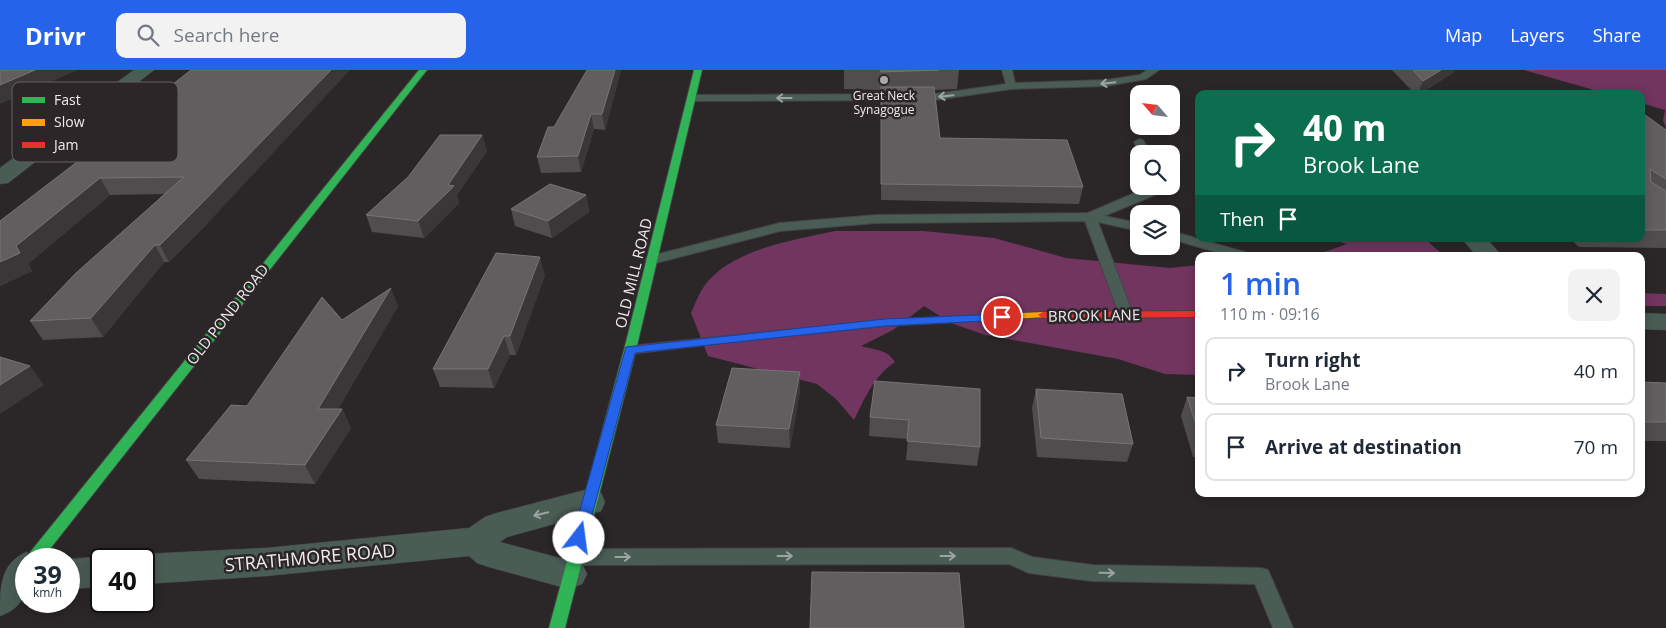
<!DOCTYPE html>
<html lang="en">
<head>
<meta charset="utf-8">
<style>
  :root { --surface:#fff; --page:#f2f2f3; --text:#1f2937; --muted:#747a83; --line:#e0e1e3; --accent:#2563eb }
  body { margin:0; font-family:"Open Sans",sans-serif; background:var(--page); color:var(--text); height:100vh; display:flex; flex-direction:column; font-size:19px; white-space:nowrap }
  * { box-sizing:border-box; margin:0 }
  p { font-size:16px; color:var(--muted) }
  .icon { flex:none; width:28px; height:28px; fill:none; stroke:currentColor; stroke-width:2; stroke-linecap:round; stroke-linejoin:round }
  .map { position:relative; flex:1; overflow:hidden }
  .panel { position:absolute; left:1195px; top:182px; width:450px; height:245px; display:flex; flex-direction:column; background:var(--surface); border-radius:10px; box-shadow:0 2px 12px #0003 }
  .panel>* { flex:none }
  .top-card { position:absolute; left:1195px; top:20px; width:450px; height:152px; border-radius:10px; box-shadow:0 2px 12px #0003; background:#0b6e4f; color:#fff; overflow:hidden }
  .needle { width:32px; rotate:298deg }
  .fabs { position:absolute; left:1130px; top:15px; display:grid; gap:10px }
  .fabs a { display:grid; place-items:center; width:50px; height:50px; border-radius:10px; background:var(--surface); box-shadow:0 2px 12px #0003; font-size:25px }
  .speed { position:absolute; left:15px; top:478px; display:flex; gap:10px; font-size:25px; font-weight:700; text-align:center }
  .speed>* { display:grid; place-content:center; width:65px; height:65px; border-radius:50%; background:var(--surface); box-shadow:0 2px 12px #0003; line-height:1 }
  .speed small { font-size:12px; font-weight:400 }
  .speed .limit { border:2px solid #111; border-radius:8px; background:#fff; color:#111 }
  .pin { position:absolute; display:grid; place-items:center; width:42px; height:42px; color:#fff; margin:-21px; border:2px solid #fff; border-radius:50%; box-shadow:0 1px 5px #0007 }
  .me { position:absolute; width:55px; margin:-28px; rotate:15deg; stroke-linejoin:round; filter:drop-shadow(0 0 4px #0008) }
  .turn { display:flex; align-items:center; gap:18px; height:105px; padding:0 25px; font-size:22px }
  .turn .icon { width:65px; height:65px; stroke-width:2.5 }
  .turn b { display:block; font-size:35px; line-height:42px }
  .then { display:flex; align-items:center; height:48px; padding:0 25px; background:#0003; gap:10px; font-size:19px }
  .round { display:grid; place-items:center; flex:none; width:52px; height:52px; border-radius:10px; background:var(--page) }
  .overview { display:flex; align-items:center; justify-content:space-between; height:85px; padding:0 25px }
  h1 { font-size:30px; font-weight:600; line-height:38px; color:var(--accent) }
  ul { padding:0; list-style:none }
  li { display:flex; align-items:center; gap:15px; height:68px; margin:0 10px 8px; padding:0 15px; border:2px solid var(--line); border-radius:10px }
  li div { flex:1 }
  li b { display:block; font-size:19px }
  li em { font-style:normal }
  header { display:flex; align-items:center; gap:30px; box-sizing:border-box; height:70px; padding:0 25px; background:var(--accent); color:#fff }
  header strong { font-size:24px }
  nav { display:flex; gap:28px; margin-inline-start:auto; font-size:18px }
  .search { width:350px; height:45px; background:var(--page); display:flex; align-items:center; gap:12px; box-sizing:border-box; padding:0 18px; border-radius:10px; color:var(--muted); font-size:19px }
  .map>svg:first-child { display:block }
</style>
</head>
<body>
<header>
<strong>Drivr</strong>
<div class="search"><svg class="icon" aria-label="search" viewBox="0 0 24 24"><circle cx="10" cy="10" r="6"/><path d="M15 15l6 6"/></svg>Search here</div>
<nav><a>Map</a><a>Layers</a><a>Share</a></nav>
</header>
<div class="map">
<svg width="1666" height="558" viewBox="0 0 1666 558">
  <rect width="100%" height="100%" fill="#2b2729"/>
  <g fill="#71355f">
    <polygon points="1524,0 1666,0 1666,58 1663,50 1665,40 1641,33 1641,24 1608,24"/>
    <path d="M835 161H923L994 168 1066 188 1170 198 1199 195V305L1165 304 1118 289 985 265 951 253 924 236 893 260 861 276C874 280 887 279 895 292 874 306 865 328 854 350L836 329 817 314 708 286 691 243C695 234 699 223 705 215 732 179 794 170 835 161Z"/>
    <polygon points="1331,169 1425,169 1442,184 1449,186 1313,186 1347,174"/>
    <polygon points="1641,223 1666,224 1666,236 1641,236"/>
  </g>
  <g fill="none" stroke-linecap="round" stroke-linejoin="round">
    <defs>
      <g id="lane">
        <polygon points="1002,0 1012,0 1015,13 1106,10 1140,5 1147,0 1159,0 1146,9 1106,16 1011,19 935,30 692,31 687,28 692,25 935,24 1006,14"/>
        <polygon points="1139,69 1143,70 1151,84 1140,84 1134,72"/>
        <polygon points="1151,116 1164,116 1155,125 1104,146 1139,153 1139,161 1098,152 1133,244 1126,248 1119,244 1085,151 876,153 780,161 652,194 645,190 647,187 780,153 876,145 1088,143"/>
        <polygon points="1171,161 1248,183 1250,186 1230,186 1171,169"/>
        <polygon points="1011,478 1032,487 1092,495 1261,498 1268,500 1293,558 1273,558 1255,514 1092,511 1029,503 1009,494 574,495 567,492 564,487 567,482 574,479"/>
      </g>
      <g id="street">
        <polygon points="134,0 154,0 8,113 0,114 0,98"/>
        <polygon points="1462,169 1487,169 1502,186 1477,186"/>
        <polygon points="1641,243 1666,244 1666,260 1641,259"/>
        <polygon points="589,419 601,423 605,432 601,441 507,467 500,472 582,494 587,504 582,514 569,519 489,497 477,493 469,486 266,506 144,514 144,489 131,489 144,484 266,478 469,458 485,447 497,443"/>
        <path d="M26 482 39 489H26C26 516 30 535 0 546 0 517 0 494 26 482Z"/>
        <polygon points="101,487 105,489 101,489 101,517 69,519 69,489"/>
      </g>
      <g id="fast">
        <polygon points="419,0 427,0 42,489 26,490 28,485"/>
        <polygon points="694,0 702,0 636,280 565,558 549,558 624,280"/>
      </g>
      <polygon id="slow" points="1043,242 1047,243 1048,245 1047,247 885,256 777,267 771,264 777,261 885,250"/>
      <g id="jam">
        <polygon points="1199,241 1199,247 1043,248 1038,245 1043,242"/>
        <polygon points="777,261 781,262 783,264 781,266 630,284 624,280 630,276"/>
      </g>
    </defs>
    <use href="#lane" stroke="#464345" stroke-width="2"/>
    <use href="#street" stroke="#464345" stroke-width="1"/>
    <use href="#fast" stroke="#464345" stroke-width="2"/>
    <use href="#slow" stroke="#464345" stroke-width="2"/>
    <use href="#jam" stroke="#464345" stroke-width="2"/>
    <use href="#lane" fill="#4a5d55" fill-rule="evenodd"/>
    <use href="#street" fill="#4a5d55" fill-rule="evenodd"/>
    <use href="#fast" fill="#30b455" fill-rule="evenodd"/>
    <use href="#slow" fill="#ff9f0a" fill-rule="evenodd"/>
    <use href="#jam" fill="#e5322d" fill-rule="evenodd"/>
  </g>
  <g fill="#504d4f">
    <polygon points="191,0 208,153 169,192 164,192 103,267 43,270 30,251 164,124 110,125 28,194 32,201 0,216 0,151 143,45 140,40"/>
    <polygon points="621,0 605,60 594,59 581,102 541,103 537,87 554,57"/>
    <polygon points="844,0 959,0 957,19 934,20 940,68 1083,117 1079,134 881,130 881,20 844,19"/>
    <polygon points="1392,0 1455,0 1454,2 1420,24 1415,24"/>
    <polygon points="1641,42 1666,60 1666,178 1579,177 1570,169 1641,169"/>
    <polygon points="482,65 487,81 457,125 459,133 424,168 372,162 366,145"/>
    <polygon points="586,125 589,142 552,168 515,156 511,139"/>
    <polygon points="545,205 516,285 510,285 494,318 440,317 433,299"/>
    <polygon points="398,236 338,339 342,339 351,358 315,414 199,409 186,390 342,250"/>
    <polygon points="800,302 800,321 790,378 718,373 716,355"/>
    <polygon points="875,311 980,377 977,396 906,390 908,369 869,366 870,347"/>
    <polygon points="1641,312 1666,313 1666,371 1641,371"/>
    <polygon points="1036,319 1133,374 1127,392 1037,387 1032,338"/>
    <polygon points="1187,327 1199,328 1199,387 1193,387 1181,346"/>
  </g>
  <g fill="#3a3739">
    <polygon points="35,0 78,0 0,34 0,15"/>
    <polygon points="331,0 350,0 208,153 169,192 160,175"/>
    <polygon points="615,0 621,0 605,60 602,44"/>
    <polygon points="1441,0 1455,0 1454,2 1420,24 1418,24 1423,11"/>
    <polygon points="591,44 594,59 581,102 578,86"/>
    <polygon points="482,65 487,81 457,125 459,133 424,168 418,151 448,115"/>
    <polygon points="100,108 110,125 28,194 32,201 0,216 0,192 16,176"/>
    <polygon points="586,125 589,142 552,168 548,151"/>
    <polygon points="155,175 164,192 103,267 91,248"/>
    <polygon points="540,187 545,205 516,285 510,266"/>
    <polygon points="391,218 398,236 328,357 318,339"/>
    <polygon points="504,266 510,285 494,318 488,299"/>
    <polygon points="30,296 44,315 0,344 0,315"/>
    <polygon points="800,302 800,321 790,378 789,359"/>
    <polygon points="342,339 351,358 315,414 305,395"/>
  </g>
  <g fill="#615e60" stroke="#777476">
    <polygon points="0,0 35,0 0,15"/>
    <polygon points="191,0 331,0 200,135 160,175 155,175 91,248 30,251 76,203 184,107 100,108 16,176 20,183 0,192 0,151 116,62 149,41 140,40"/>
    <polygon points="587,0 615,0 602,44 591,44 578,86 537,87 548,57 554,57"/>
    <polygon points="881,0 939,0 881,2"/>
    <polygon points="1413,0 1441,0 1423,11"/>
    <polygon points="881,17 934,17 940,68 1067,70 1083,117 881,114"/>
    <polygon points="1641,42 1666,60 1666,109 1650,99 1651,112 1666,121 1666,160 1641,160"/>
    <polygon points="440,65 482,65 448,115 454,116 418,151 366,145 408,107"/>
    <polygon points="550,114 586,125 548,151 511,139"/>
    <polygon points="496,183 540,187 510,266 504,266 488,299 433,299"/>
    <polygon points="391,218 318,339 342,339 305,395 186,390 231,335 247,336 322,227 342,250"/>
    <polygon points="0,287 30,296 0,315"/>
    <polygon points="732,298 800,302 789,359 716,355"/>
    <polygon points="875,311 980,319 980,377 907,371 909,350 870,347"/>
    <polygon points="1641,312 1666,313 1666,352 1641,352"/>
    <polygon points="1036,319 1122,324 1133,374 1041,368"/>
    <polygon points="1187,327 1199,328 1199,364"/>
    <polygon points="812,502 959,503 964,558 810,558"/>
  </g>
  <defs><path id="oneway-shaft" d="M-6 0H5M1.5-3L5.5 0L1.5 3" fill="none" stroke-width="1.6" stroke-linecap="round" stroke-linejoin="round" transform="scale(1.25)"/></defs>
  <g stroke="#9ca4a2">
    <use href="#oneway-shaft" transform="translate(1108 13) rotate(174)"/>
    <use href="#oneway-shaft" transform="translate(946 26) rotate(174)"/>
    <use href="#oneway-shaft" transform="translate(784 28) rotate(180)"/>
    <use href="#oneway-shaft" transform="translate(541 444) rotate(166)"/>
    <use href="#oneway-shaft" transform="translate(785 486)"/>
    <use href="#oneway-shaft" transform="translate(948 486)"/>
    <use href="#oneway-shaft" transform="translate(623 487)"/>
    <use href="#oneway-shaft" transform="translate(1107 503) rotate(1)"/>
  </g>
  <polygon fill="#2563eb" stroke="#184099" points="1002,244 1006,245 1006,250 885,256 635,283 586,468 584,473 574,473 572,468 626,277 885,249"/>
  <circle fill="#aaa6a9" stroke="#2c2629" stroke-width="2" cx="884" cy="10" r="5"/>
  <g text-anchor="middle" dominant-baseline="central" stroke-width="5" stroke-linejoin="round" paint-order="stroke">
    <g font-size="12" fill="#efebee" stroke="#2c2629">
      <text x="884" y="25">Great Neck<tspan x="884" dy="14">Synagogue</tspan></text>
    </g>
    <g font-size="15" fill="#efebee" stroke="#2c2629">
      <text transform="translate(633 203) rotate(-76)">OLD MILL ROAD</text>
      <text transform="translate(227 244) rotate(-52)">OLD POND ROAD</text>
      <text transform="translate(1094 245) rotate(-1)">BROOK LANE</text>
    </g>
    <g font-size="18" fill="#efebee" stroke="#2c2629">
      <text transform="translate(310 487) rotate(-5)">STRATHMORE ROAD</text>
    </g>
  </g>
  <rect x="12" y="12" width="166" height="80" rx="8" fill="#2c2629" stroke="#666164" stroke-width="1"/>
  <rect x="22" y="27" width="23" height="6" fill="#30b455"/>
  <rect x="22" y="49" width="23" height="7" fill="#ff9f0a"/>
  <rect x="22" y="72" width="23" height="6" fill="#e5322d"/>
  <g font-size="14" fill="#efebee">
    <text x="54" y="35">Fast</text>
    <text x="54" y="57">Slow</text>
    <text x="54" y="80">Jam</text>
  </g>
</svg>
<div class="fabs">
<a><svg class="needle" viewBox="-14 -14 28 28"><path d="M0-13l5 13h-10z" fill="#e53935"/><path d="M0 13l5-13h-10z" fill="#747a83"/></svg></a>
<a><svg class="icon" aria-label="search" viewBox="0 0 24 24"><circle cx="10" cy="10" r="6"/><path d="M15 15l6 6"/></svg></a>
<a><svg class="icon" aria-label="layers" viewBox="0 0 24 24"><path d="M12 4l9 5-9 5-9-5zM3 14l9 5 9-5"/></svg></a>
</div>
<div class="speed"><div>39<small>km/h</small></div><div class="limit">40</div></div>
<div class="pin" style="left:1002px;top:247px;background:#d93025"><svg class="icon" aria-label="arrive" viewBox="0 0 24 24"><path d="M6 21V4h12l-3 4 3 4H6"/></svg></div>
<svg class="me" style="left:579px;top:468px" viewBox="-20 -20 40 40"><circle r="19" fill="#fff"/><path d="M0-13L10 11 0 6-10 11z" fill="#2563eb"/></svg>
<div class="top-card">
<div class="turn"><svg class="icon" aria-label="right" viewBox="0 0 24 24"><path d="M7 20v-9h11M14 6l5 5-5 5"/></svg><div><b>40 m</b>Brook Lane</div></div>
<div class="then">Then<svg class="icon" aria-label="arrive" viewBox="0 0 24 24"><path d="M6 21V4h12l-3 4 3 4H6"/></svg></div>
</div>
<section class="panel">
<div class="overview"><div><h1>1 min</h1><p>110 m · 09:16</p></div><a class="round"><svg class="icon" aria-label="close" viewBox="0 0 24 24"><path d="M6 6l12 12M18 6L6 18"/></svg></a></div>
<ul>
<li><svg class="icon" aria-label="right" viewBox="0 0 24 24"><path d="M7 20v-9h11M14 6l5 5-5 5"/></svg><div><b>Turn right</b><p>Brook Lane</p></div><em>40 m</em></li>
<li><svg class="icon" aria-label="arrive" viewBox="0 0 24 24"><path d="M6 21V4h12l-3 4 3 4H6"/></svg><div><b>Arrive at destination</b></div><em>70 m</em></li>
</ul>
</section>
</div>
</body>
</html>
